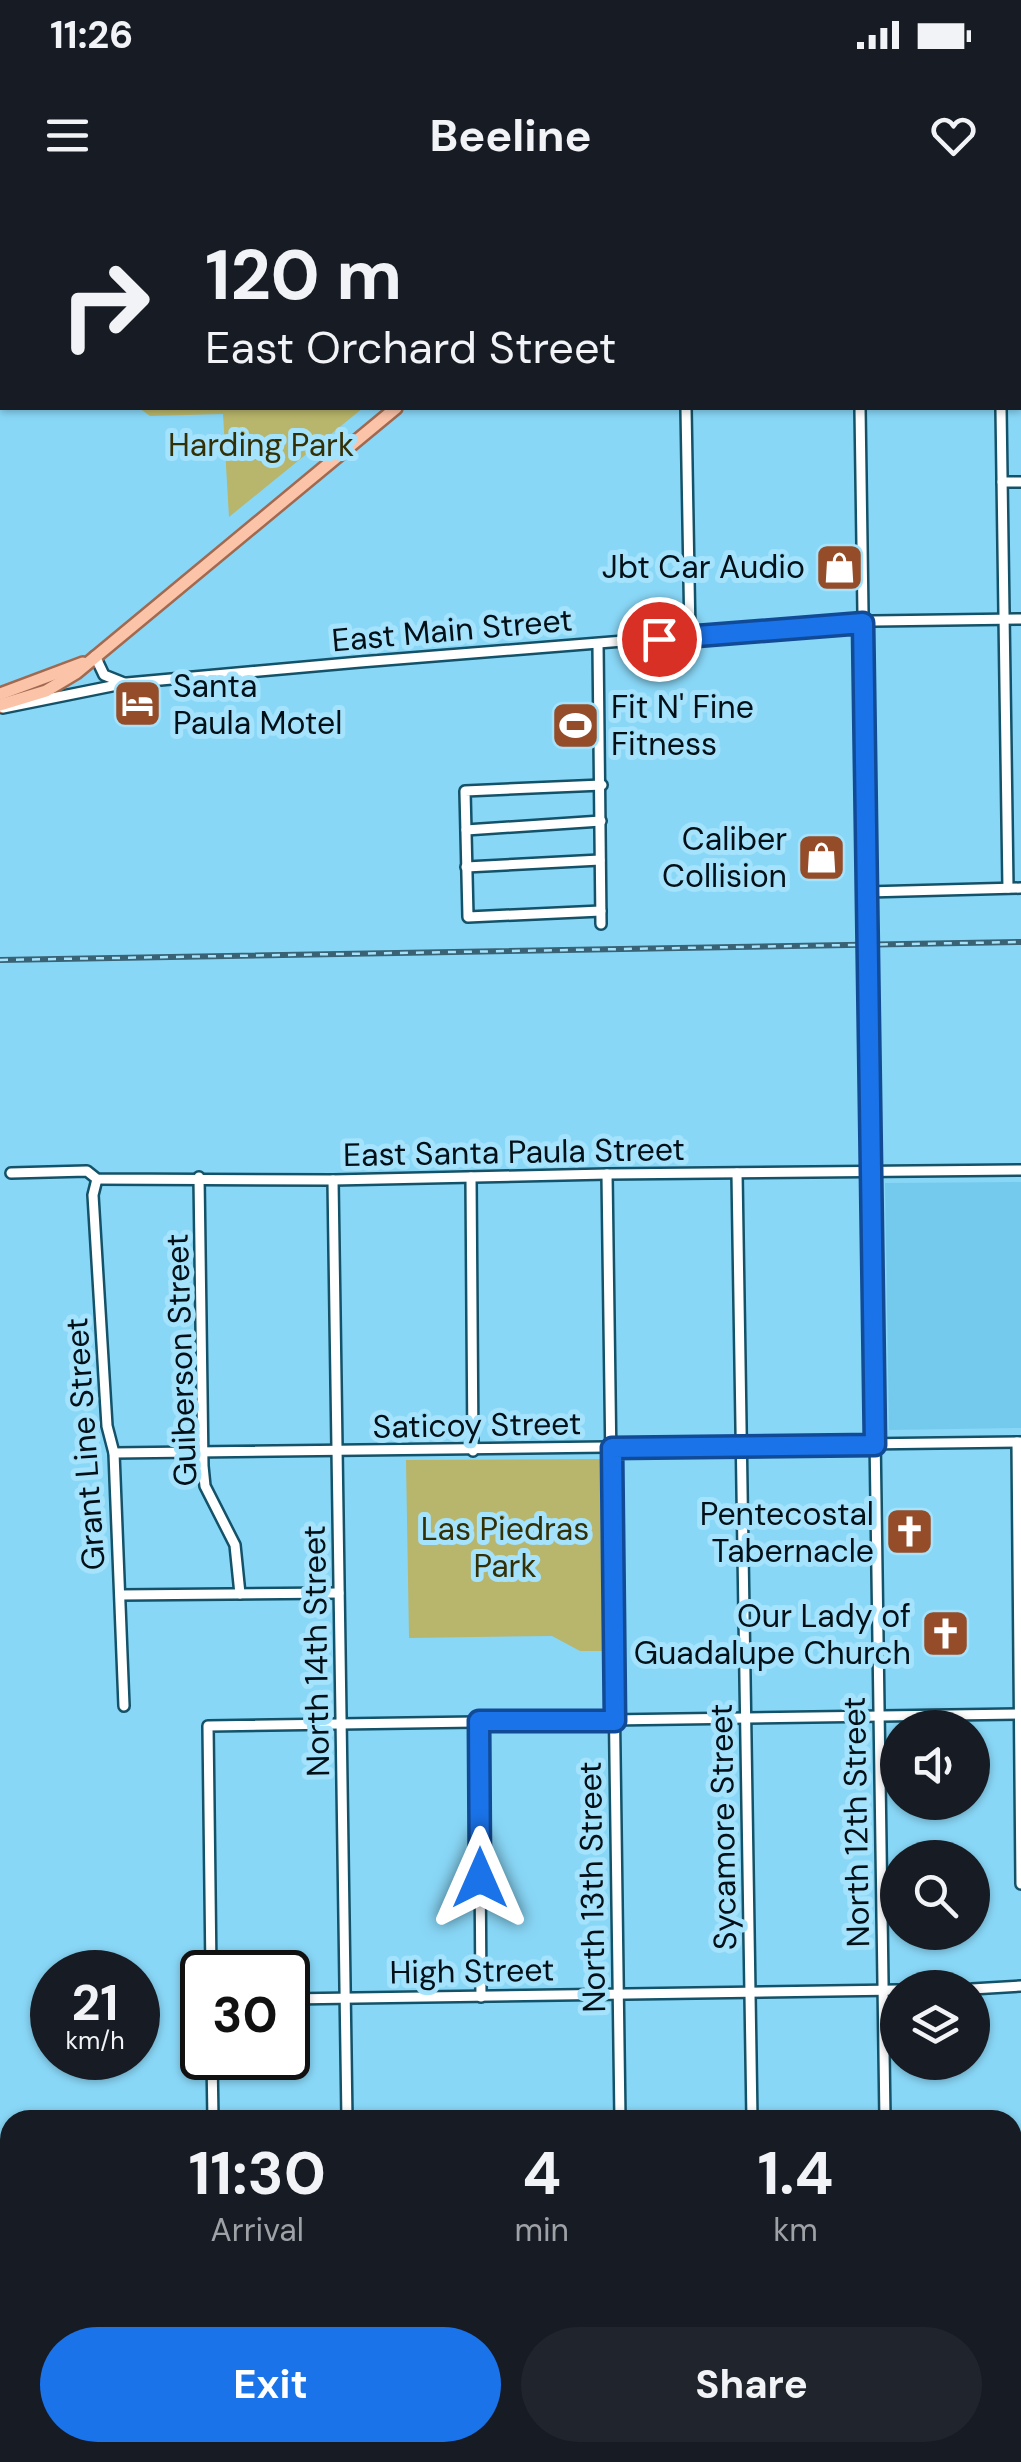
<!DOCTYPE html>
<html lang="en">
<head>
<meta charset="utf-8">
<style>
  :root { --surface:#171b24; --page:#20242c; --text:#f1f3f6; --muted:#9ea1a6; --accent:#1a73e8 }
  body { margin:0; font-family:"DM Sans",sans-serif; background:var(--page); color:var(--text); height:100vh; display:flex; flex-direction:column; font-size:38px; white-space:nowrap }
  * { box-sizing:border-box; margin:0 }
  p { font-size:32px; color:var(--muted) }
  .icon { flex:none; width:55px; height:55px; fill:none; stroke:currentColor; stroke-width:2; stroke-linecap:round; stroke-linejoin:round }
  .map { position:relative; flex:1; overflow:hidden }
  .drawer { position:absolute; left:0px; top:1910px; width:1022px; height:352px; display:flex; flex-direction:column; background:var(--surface); border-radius:30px 30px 0 0; box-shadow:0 2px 8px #0004 }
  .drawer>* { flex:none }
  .guide { position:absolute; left:0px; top:0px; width:1022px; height:210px; box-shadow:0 2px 8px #0004; background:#171b24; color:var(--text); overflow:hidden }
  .tools { position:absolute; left:880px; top:1510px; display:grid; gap:20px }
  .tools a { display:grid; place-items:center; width:110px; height:110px; border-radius:50%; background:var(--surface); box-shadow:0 2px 8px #0004; font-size:50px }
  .speed { position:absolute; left:30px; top:1750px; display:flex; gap:20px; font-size:50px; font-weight:700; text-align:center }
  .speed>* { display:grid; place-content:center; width:130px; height:130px; border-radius:50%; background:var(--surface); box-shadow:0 2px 8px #0004; line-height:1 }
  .speed small { font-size:25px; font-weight:400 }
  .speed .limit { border:5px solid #111; border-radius:15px; background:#fff; color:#111 }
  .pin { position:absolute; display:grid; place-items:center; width:85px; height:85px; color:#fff; margin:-42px; border:5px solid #fff; border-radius:50%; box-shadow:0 2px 10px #0007 }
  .me { position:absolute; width:110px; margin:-55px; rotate:0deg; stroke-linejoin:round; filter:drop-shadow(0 0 8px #0008) }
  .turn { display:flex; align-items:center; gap:35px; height:210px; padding:0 40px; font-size:45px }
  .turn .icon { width:130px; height:130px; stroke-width:2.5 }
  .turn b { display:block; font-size:70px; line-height:85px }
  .eta { display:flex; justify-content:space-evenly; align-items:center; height:170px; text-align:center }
  .eta b { font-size:60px; font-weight:700; line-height:70px }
  .cta { display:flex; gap:20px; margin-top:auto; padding:20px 40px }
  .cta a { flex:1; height:115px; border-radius:60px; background:var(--accent); color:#fff; font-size:40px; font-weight:700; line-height:115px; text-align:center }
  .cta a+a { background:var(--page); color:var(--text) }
  .status { display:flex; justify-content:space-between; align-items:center; height:70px; padding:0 50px; background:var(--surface); direction:ltr }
  .status svg { height:28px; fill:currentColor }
  header { display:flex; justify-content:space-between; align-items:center; height:130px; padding:0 40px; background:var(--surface); font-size:45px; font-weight:700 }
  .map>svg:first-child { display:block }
</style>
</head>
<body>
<div class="status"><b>11:26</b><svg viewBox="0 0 49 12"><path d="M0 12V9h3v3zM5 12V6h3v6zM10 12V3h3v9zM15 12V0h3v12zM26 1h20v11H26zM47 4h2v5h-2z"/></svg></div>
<header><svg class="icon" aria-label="menu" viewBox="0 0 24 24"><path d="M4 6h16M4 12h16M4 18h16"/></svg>Beeline<svg class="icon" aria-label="heart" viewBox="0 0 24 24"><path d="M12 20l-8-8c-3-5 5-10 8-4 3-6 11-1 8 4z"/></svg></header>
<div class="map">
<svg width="1021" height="2262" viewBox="0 0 1021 2262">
  <rect width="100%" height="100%" fill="#89d7f7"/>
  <polygon fill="#74caed" points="1021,982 1021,1228 889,1230 885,983"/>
  <g fill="#b8b56c">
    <polygon points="325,0 538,0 538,2 318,2"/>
    <polygon points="139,208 363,208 229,317 223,214 150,216"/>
    <polygon points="601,1259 604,1451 580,1451 552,1436 409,1438 406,1260"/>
  </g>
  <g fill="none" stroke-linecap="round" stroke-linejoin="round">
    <defs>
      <g id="minor">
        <polyline points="695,0 695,2"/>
        <polyline points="870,0 870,2"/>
        <polyline points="593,2 593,0"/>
        <polyline points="1020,148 1021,148"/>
        <polyline points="686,208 690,436"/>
        <polyline points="860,208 885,1920"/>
        <polyline points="1001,208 1008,688"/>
        <polyline points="1002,282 1021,282"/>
        <polyline points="598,444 601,724"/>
        <polyline points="95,456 104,475 124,483"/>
        <polyline points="3,508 127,483 360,462 874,421 1021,419"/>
        <polyline points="466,630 601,621"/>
        <polyline points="466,667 600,660"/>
        <polyline points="867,692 1021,688"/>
        <polyline points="601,711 468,717 465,591 602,585"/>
        <polyline points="11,973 87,971 97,979 333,980 607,974 1021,970"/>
        <polyline points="737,973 752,1920"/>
        <polyline points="607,974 620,1920"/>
        <polyline points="199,977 203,1266 205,1286 235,1345 240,1394"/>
        <polyline points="471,977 473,1251"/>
        <polyline points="97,979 93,995 107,1226 114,1253 124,1506"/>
        <polyline points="333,980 347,1920"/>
        <polyline points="1017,1242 1021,1684"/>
        <polyline points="114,1253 1021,1242"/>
        <polyline points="121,1395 339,1393"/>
        <polyline points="479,1521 481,1797"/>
        <polyline points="211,1772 208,1526 1021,1514"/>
        <polyline points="972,1789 1021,1786"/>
        <polyline points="288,1799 898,1790"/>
        <polyline points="212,1858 213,1920"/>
        <polyline points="1012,1958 1021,1958"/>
        <polyline points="1012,2183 1021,2183"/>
        <polyline points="560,2252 561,2262"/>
        <polyline points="397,2262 397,2252"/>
      </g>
      <g id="major">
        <polyline points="645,2 648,0"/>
        <polyline points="0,494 83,463"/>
        <polyline points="0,505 46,491 76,473 396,208"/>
      </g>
      <g id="highway">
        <polyline points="135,2 142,0"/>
        <polyline points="219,2 225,0"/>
        <polyline points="0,52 2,51"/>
        <polyline points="0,83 2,82"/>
      </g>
    </defs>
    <use href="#minor" stroke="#135268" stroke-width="14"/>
    <use href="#major" stroke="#a16a50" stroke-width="16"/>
    <use href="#highway" stroke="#a16a50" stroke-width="19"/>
    <use href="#minor" stroke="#fff" stroke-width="9"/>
    <use href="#major" stroke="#fbc3a8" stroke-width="11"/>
    <use href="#highway" stroke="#f89b6e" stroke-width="14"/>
    <defs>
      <polyline id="rail" points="0,760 1021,742"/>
    </defs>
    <use href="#rail" stroke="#396274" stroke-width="6"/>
    <use href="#rail" stroke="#a5e2fb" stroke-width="2.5" stroke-dasharray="8" stroke-linecap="butt"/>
  </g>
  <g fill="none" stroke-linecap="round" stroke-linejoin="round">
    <defs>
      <polyline id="route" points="480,1678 479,1521 615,1521 612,1248 875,1245 863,423 659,439"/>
    </defs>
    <use href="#route" stroke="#114b97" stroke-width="25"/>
    <use href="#route" stroke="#1a73e8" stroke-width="18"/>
  </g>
  <defs>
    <symbol id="shop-square" viewBox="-11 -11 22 22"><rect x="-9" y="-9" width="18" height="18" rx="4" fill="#944d28" stroke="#a5e2fb"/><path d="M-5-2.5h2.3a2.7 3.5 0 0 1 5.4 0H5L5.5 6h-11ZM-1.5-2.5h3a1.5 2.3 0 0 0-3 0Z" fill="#fff"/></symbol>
    <symbol id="hotel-square" viewBox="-11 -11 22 22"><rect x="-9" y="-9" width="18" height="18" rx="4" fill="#944d28" stroke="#a5e2fb"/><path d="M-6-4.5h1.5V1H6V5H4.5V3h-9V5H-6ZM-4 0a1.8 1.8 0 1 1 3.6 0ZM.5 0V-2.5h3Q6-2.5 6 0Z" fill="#fff"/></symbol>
    <symbol id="stadium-square" viewBox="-11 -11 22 22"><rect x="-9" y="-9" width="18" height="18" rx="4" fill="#944d28" stroke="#a5e2fb"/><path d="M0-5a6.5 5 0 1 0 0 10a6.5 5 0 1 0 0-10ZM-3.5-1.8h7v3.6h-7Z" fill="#fff"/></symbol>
    <symbol id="church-square" viewBox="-11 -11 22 22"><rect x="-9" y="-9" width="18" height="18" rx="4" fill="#944d28" stroke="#a5e2fb"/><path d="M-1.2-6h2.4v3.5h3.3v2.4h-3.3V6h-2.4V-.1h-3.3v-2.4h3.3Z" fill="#fff"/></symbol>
  </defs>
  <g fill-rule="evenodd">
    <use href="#shop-square" x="812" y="340" width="55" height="55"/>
    <use href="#hotel-square" x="110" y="476" width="55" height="55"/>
    <use href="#stadium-square" x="548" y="498" width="55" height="55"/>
    <use href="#shop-square" x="794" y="630" width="55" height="55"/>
    <use href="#church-square" x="882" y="1304" width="55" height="55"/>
    <use href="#church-square" x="918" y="1406" width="55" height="55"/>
  </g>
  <g text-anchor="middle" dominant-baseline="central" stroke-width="10" stroke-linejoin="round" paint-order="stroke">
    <g font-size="32" fill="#333006" stroke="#a5e2fb">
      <text x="261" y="245">Harding Park</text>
      <text x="505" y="1329">Las Piedras<tspan x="505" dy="37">Park</tspan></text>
    </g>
    <g font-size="32" fill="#001018" stroke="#a5e2fb" text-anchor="end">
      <text x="805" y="367">Jbt Car Audio</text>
      <text x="173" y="486" text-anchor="start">Santa<tspan x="173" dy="37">Paula Motel</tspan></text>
      <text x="611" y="507" text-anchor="start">Fit N' Fine<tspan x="611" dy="37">Fitness</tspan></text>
      <text x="787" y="639">Caliber<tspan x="787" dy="37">Collision</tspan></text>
      <text x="874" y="1314">Pentecostal<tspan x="874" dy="37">Tabernacle</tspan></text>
      <text x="911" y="1416">Our Lady of<tspan x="911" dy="37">Guadalupe Church</tspan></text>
    </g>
    <g font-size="32" fill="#001018" stroke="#a5e2fb">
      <text transform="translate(452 430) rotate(-5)">East Main Street</text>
      <text transform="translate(514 952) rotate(-1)">East Santa Paula Street</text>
      <text transform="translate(181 1160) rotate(-92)">Guiberson Street</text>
      <text transform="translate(477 1225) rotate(-1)">Saticoy Street</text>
      <text transform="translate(85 1244) rotate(-94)">Grant Line Street</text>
      <text transform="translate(316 1451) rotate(-91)">North 14th Street</text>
      <text transform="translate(856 1622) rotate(-91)">North 12th Street</text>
      <text transform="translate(723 1627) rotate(-91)">Sycamore Street</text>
      <text transform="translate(592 1687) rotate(-91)">North 13th Street</text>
      <text transform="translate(472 1771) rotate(-1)">High Street</text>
    </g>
  </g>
</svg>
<div class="tools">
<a><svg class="icon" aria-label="sound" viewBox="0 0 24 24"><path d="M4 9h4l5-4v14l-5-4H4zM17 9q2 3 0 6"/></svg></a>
<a><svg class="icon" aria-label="search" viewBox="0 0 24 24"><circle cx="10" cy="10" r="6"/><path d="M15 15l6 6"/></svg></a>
<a><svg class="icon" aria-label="layers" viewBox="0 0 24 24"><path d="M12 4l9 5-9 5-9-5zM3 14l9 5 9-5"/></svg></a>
</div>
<div class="speed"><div>21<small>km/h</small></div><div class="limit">30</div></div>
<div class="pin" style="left:659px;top:439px;background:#d93025"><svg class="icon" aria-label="arrive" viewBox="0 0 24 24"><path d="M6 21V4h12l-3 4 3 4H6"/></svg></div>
<svg class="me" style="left:480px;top:1678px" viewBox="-20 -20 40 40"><path d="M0-17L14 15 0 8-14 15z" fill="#1a73e8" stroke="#fff" stroke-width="4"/></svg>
<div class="guide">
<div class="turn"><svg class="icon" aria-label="right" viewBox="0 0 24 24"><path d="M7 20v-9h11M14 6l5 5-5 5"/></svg><div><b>120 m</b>East Orchard Street</div></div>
</div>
<section class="drawer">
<div class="eta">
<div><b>11:30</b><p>Arrival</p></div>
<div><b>4</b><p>min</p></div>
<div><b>1.4</b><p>km</p></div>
</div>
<div class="cta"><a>Exit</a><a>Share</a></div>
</section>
</div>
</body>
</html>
